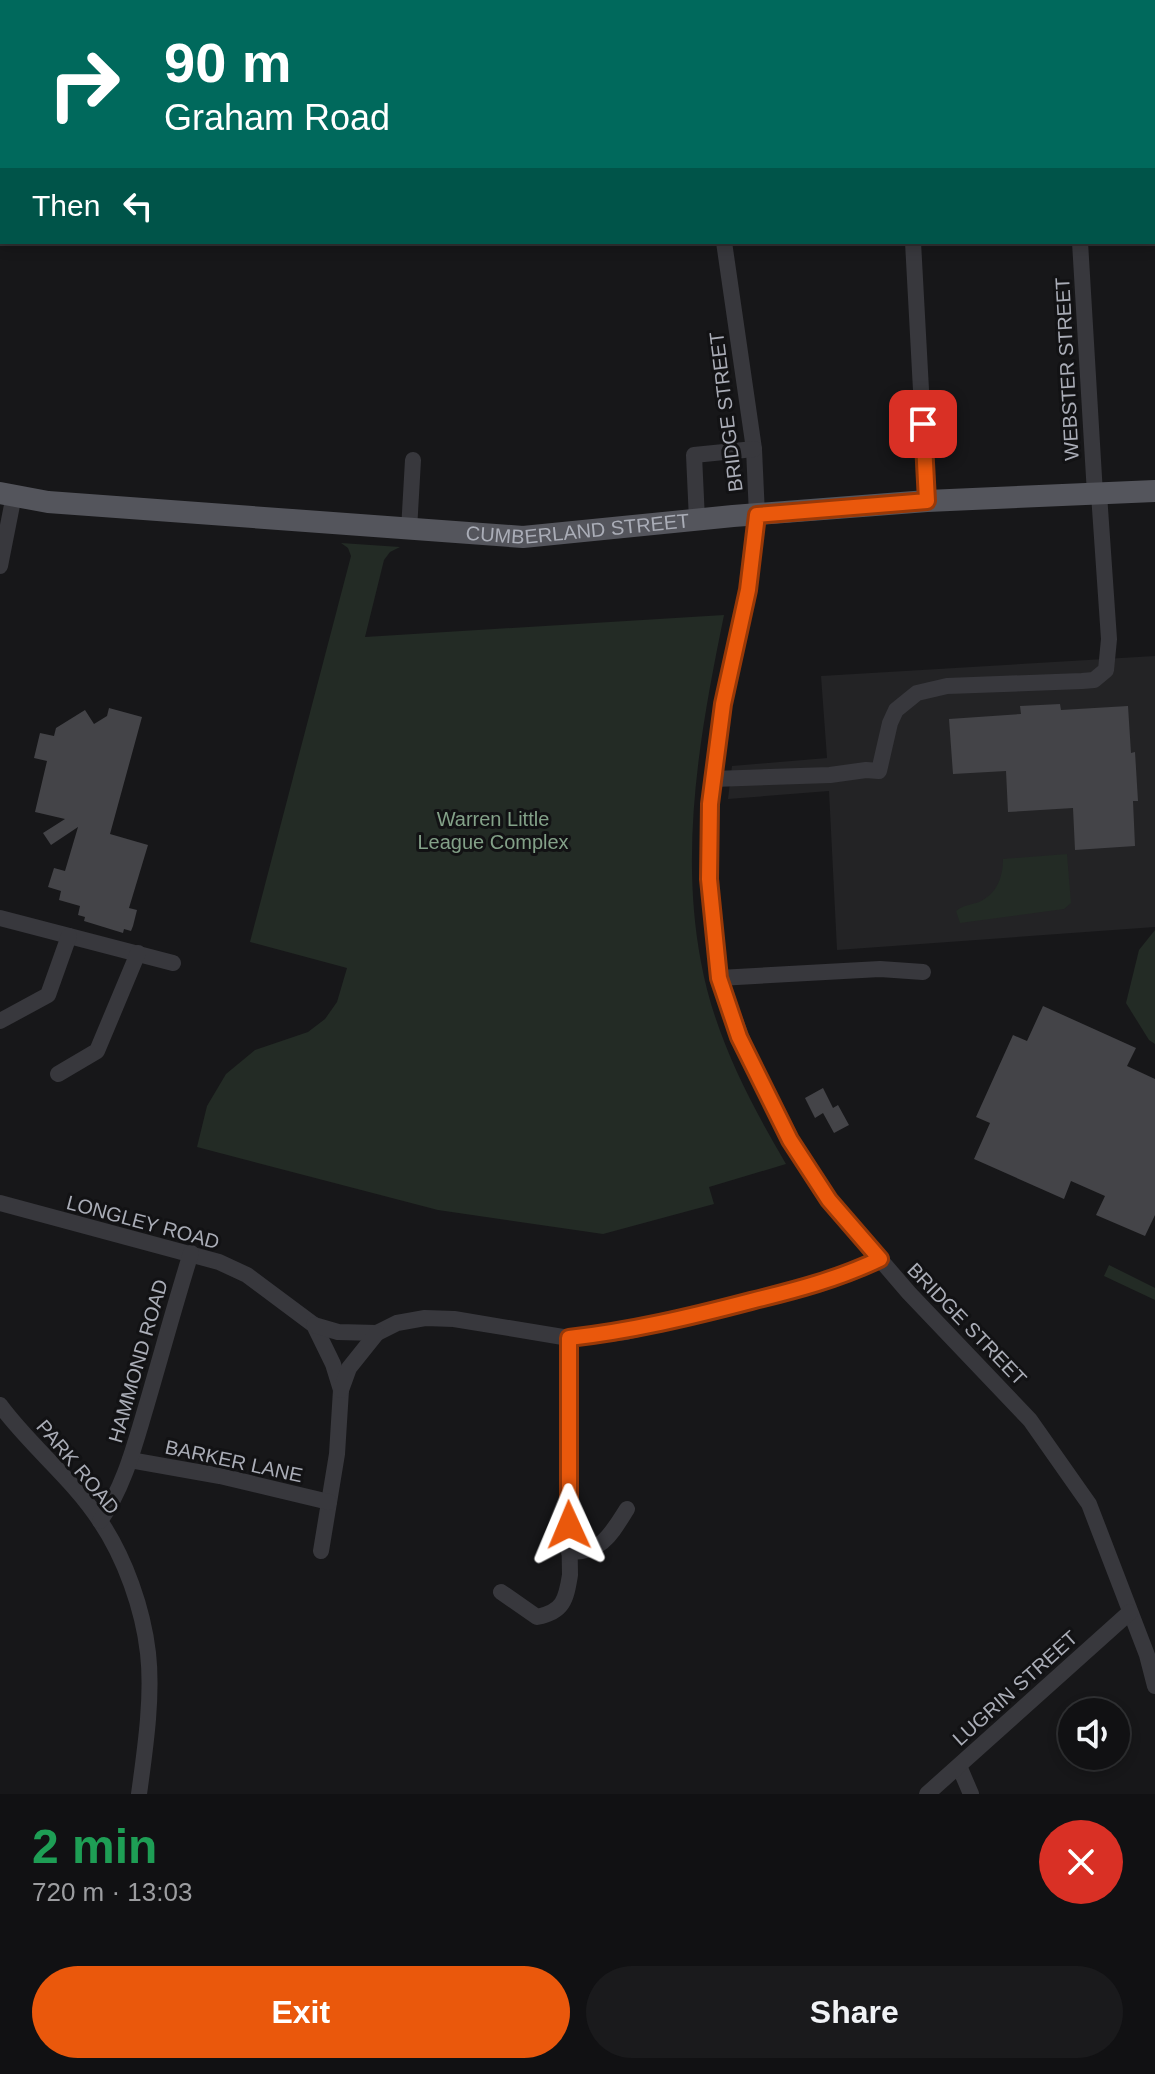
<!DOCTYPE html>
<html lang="en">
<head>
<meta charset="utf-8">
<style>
  :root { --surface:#111113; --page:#1a1a1c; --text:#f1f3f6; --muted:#9c9da0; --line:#303133; --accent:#ea580c }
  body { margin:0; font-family:Helvetica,sans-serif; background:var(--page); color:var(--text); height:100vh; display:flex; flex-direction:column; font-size:30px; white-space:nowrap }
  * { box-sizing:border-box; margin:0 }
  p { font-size:26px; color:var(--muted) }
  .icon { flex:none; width:44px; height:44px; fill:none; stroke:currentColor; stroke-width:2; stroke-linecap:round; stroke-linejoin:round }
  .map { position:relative; height:1794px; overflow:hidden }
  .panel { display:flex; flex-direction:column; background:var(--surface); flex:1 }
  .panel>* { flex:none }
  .banner { position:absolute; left:0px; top:0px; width:1156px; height:244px; box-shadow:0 4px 12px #0003,0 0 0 2px var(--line); background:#00695c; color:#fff; overflow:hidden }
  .tools { position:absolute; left:1058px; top:1698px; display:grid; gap:16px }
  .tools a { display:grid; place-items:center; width:72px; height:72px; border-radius:50%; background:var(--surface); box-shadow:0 4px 12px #0003,0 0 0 2px var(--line); font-size:40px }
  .pin { position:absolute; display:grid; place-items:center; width:68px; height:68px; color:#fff; margin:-34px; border-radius:16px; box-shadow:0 4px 12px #0006 }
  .me { position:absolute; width:88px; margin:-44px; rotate:359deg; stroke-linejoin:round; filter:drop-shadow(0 0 6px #0008) }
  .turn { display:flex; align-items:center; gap:28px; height:168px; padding:0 32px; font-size:36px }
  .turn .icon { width:104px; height:104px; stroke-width:2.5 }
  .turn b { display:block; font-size:56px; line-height:68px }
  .then { display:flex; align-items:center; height:76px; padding:0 32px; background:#0003; gap:16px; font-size:30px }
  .round { display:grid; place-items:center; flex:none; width:84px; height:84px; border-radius:42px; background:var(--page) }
  .summary { display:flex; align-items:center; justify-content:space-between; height:136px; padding:0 32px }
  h1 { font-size:48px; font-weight:800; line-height:60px; color:#1e9e55 }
  .primary-button { display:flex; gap:16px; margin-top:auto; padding:16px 32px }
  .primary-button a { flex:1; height:92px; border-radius:48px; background:var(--accent); color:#fff; font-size:32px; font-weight:800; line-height:92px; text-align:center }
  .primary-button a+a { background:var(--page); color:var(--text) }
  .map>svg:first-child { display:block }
</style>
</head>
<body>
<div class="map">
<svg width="1155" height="1794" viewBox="0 0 1155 1794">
  <rect width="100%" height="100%" fill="#171719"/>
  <polygon fill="#232325" points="1155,656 1155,927 837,950 829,791 728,799 732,766 827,758 821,676"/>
  <g fill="#232b25">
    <path d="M341 543 400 547 390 552 384 560 365 637 724 615C701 728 679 846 701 962 714 1034 749 1101 786 1164L709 1187 714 1204 603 1234 438 1210 197 1147 207 1106 226 1074 255 1050 308 1032 325 1019 337 1002 347 968 250 942 351 556 348 548Z"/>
    <path d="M1067 854 1071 903 1064 909 960 923 956 911C963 905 971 905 979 902 997 894 1003 877 1003 859Z"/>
    <polygon points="1155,930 1155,1044 1149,1040 1126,1003 1139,950"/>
    <polygon points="1109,1265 1155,1288 1155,1300 1104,1276"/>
  </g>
  <g fill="#444448">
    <polygon points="1060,704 1061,710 1128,706 1131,753 1135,752 1138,801 1133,801 1135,846 1075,850 1073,808 1008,812 1006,771 953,774 949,719 1021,714 1020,706"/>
    <polygon points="109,708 142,717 110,834 148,845 129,908 137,910 133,926 131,931 124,929 123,933 84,921 85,917 78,915 80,906 59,900 61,891 48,887 54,868 65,871 78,827 51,845 43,833 65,819 35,812 47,761 34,758 40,733 54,736 56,728 85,710 94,724 107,716"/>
    <polygon points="1043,1006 1136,1048 1127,1066 1155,1079 1155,1215 1145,1236 1096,1215 1105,1196 1071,1181 1064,1199 974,1159 990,1123 976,1117 1013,1035 1027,1041"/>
    <polygon points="823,1088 833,1108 838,1105 849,1125 834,1133 823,1113 815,1118 805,1098"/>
  </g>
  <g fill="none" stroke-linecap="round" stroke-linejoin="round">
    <g stroke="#38383d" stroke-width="16">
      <polyline points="68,0 69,2"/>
      <polyline points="235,0 235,2"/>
      <polyline points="707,0 707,2"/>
      <polyline points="900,0 900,2"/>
      <polyline points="1066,0 1067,2"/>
      <polyline points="1154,21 1155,21"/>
      <polyline points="0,85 2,84"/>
      <polyline points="724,242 754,449 757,515 748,590 723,704 710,804 709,879 719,978 752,1065 790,1140 829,1200 909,1293 1030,1420 1089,1504 1147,1655 1155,1686"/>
      <polyline points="913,242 927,501"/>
      <polyline points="1080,242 1095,494"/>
      <polyline points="697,520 694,455 754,449"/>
      <polyline points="409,530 413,460"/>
      <polyline points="0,566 14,495"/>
      <polyline points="713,779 830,775 866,770 879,771 890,723 896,710 917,693 947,686 1082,681 1094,680 1106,670 1109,639 1099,494"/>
      <polyline points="0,918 173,963"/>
      <polyline points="719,978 880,969 923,972"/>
      <polyline points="0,1021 48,995 69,936"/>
      <polyline points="58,1074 97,1051 138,953"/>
      <polyline points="0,1203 219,1262 247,1275 314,1325 333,1364 341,1390 337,1454 321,1551"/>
      <polyline points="314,1325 338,1332 377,1333 397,1323 425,1318 454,1319 569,1338 626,1332 823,1283 880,1259"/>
      <polyline points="341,1390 349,1368 377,1333"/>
      <path d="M0 1405C30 1446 72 1478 100 1521 125 1558 143 1609 148 1653 153 1697 145 1750 139 1794"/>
      <polyline points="130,1460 220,1476 329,1502"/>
      <path d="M100 1521C124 1487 134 1447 146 1407 161 1356 175 1304 191 1253"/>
      <path d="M569 1552C602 1553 611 1534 627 1509"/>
      <path d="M501 1592 537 1617C563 1612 566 1600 570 1575L567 1380 569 1338"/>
      <polyline points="959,1766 971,1794"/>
      <polyline points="927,1794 1130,1612"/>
    </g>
    <path stroke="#54555c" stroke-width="22" id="s1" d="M0 493 48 502 523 537 733 516 927 501 1155 491"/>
  </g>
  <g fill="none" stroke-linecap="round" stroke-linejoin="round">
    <defs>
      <path id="route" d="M569 1525V1338C631 1331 690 1317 751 1301 796 1290 838 1279 880 1259L829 1200 790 1140 739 1037 719 978 709 879 710 804 723 704 748 590 757 515 927 501 923 424"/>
    </defs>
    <use href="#route" stroke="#983908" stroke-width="20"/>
    <use href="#route" stroke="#ea580c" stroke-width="14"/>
  </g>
  <g text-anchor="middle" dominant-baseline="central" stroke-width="6" stroke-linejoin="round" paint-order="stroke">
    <g font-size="20" fill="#aaadb7" stroke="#121214">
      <text transform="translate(1067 369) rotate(-93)">WEBSTER STREET</text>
      <text transform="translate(726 412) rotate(-97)">BRIDGE STREET</text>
      <text stroke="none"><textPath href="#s1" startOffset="580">CUMBERLAND STREET</textPath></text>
      <text transform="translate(143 1222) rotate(15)">LONGLEY ROAD</text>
      <text transform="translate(967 1324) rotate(46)">BRIDGE STREET</text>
      <text transform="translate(138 1361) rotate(-74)">HAMMOND ROAD</text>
      <text transform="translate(234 1461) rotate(12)">BARKER LANE</text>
      <text transform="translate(78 1467) rotate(50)">PARK ROAD</text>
      <text transform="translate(1015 1688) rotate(-42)">LUGRIN STREET</text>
    </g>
    <g font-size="20" fill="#83a188" stroke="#121214">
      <text x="493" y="819">Warren Little<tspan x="493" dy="23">League Complex</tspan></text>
    </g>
  </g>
</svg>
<div class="tools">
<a><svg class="icon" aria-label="sound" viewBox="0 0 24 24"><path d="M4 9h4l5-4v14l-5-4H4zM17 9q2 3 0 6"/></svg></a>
</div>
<div class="pin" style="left:923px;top:424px;background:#d93025"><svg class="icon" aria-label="arrive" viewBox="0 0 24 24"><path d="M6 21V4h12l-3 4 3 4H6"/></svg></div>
<svg class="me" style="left:569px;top:1525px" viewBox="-20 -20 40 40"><path d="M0-17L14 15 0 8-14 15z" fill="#ea580c" stroke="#fff" stroke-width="4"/></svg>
<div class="banner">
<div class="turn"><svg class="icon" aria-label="right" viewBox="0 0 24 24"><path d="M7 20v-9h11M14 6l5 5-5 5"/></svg><div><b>90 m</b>Graham Road</div></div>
<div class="then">Then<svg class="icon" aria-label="left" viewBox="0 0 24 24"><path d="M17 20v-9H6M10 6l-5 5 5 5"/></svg></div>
</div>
</div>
<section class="panel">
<div class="summary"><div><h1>2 min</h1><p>720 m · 13:03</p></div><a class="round" style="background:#d93025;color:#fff"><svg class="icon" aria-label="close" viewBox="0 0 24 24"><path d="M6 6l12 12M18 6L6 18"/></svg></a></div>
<div class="primary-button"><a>Exit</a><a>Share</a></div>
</section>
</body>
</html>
